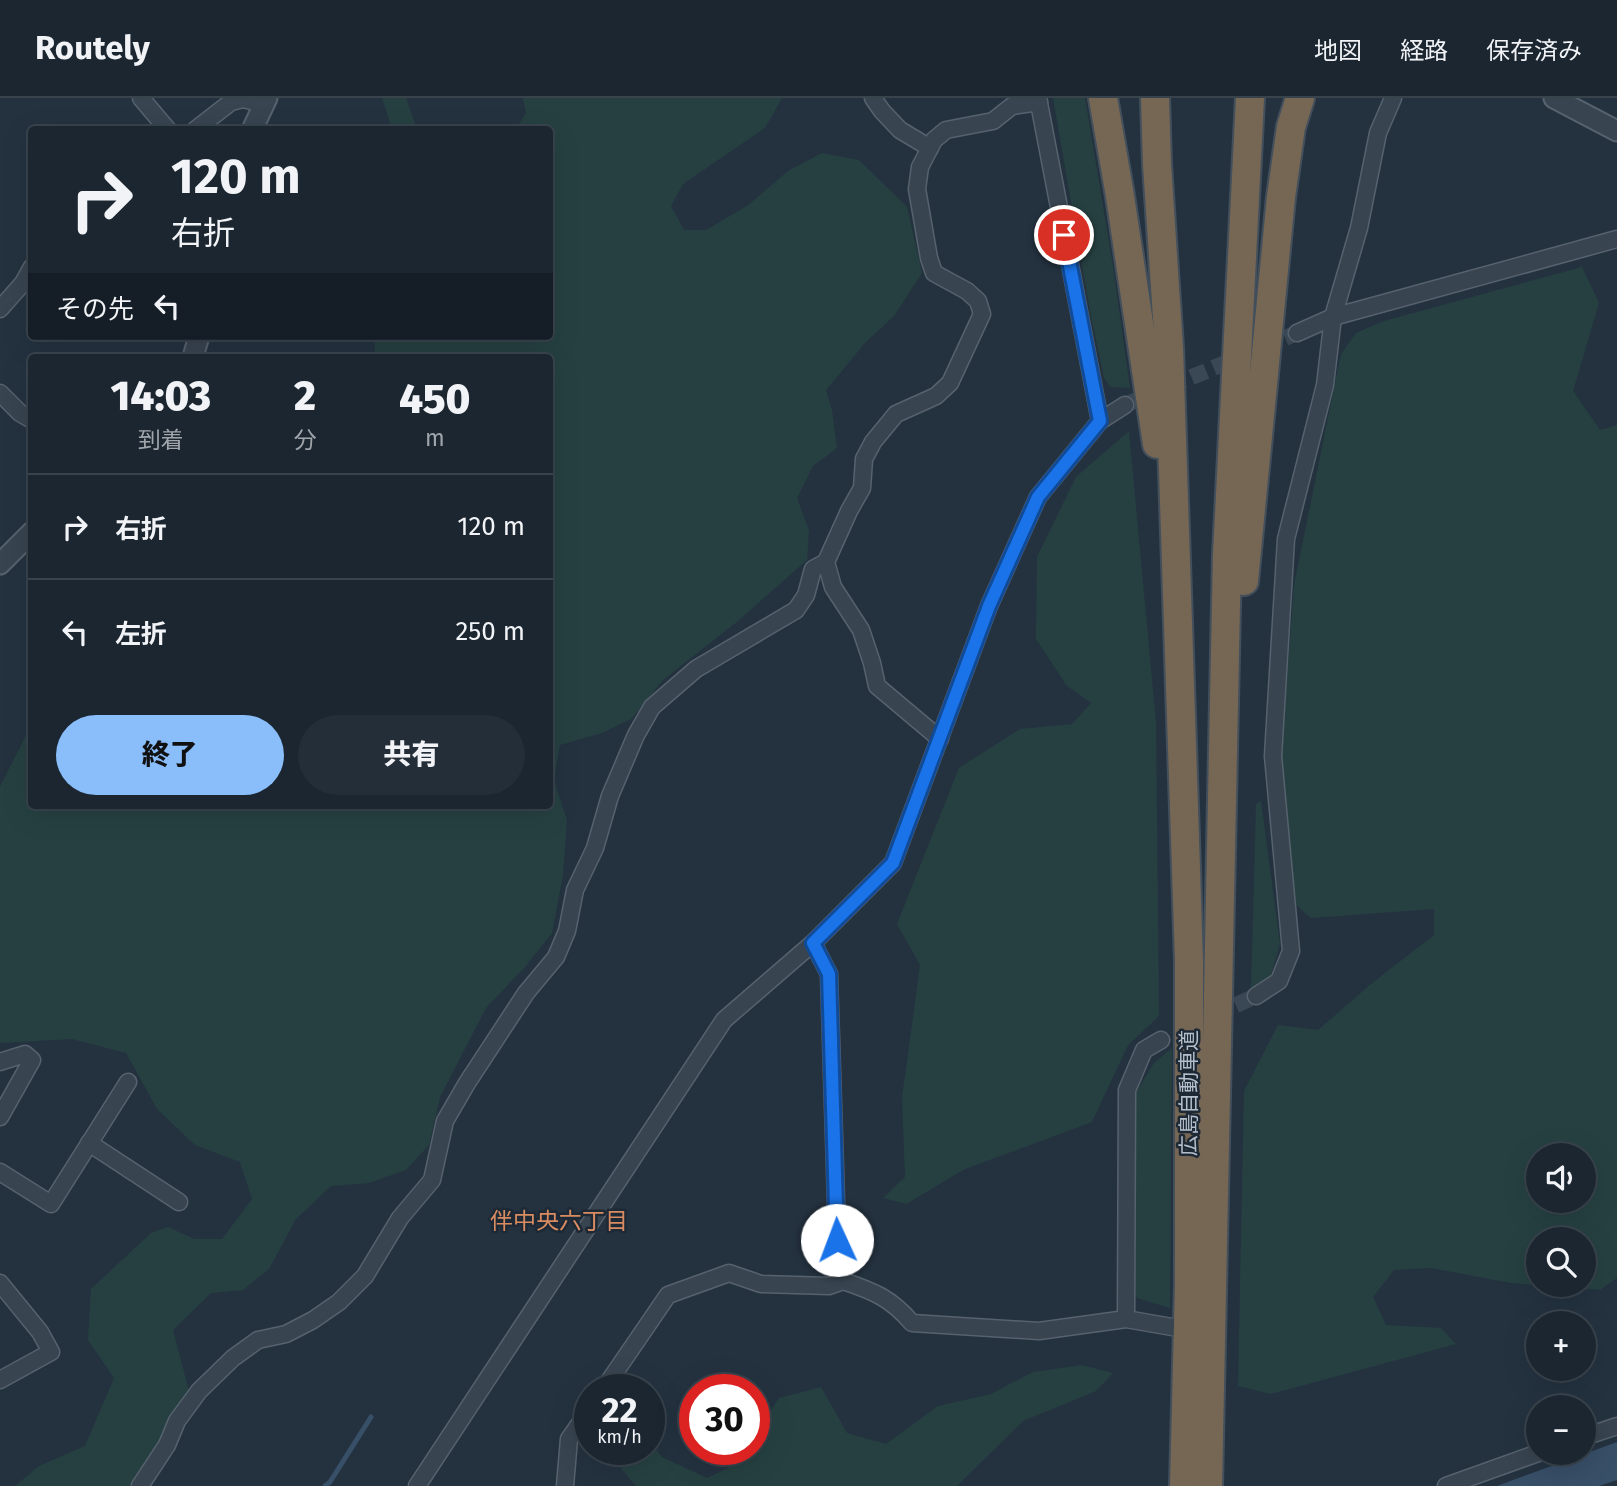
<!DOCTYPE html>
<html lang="ja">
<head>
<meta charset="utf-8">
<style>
  :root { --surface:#1b2630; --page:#242e38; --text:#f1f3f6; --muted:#a0a5ab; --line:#39434c; --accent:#89befb }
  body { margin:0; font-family:"Fira Sans","Noto Sans JP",sans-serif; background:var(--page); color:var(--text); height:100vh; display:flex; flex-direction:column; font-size:26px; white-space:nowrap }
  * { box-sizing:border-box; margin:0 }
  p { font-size:23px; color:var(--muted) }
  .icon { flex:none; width:38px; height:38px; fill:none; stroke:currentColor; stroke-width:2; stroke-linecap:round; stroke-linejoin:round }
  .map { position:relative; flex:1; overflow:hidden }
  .panel { position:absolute; left:28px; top:256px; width:525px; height:455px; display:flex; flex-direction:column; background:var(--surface); border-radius:7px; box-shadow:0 7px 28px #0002,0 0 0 2px var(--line) }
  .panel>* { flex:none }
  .hud { position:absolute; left:28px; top:28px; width:525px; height:214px; border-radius:7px; box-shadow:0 7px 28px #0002,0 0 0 2px var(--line); background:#1b2630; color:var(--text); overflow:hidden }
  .buttons { position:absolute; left:1526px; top:1045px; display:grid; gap:14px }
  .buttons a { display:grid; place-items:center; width:70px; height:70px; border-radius:50%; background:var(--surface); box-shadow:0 7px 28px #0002,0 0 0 2px var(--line); font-size:35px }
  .speed { position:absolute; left:574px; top:1276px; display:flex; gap:14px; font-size:35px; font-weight:700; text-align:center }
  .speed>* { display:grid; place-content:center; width:91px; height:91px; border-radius:50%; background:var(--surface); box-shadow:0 7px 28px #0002,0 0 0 2px var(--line); line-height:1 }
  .speed small { font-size:18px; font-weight:400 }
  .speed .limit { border:10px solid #d22; background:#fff; color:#111 }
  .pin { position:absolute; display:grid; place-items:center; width:60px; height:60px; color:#fff; margin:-30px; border:4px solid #fff; border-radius:50%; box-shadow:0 2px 7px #0007 }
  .me { position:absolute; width:77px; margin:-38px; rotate:358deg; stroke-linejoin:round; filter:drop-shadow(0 0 5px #0008) }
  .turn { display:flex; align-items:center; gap:24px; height:147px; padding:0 28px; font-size:32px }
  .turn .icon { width:91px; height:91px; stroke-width:2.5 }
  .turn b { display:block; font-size:49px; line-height:60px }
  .then { display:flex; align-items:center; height:66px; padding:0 28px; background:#0003; gap:14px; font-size:26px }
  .eta { display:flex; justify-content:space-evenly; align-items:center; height:119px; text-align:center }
  .eta b { font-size:42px; font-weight:800; line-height:49px }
  .primary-button { display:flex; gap:14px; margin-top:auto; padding:14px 28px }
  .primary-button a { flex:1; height:80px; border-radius:42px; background:var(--accent); color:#111; font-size:28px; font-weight:800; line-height:80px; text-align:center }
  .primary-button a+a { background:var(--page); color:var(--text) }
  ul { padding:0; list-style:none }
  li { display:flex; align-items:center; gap:21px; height:105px; padding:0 28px; border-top:2px solid var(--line) }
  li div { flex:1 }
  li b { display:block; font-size:26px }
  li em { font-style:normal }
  header { display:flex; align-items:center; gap:42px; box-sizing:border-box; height:98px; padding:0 35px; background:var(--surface); border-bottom:2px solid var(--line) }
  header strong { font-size:33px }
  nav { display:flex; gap:38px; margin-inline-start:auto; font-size:24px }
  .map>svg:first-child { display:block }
</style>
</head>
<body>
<header>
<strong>Routely</strong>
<nav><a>地図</a><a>経路</a><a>保存済み</a></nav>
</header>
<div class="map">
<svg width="1617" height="1388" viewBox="0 0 1617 1388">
  <rect width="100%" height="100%" fill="#243240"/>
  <g fill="#264041" fill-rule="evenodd">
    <polygon points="382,0 406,0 417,31 392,31"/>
    <polygon points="523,0 782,0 765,30 683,86 671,108 684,132 706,132 747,108 788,73 822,55 859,62 907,109 922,175 894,218 865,245 826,292 832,312 837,350 813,368 797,400 809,433 807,462 738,523 663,582 631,621 602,635 560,647 554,682 567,722 563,777 552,835 525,869 486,910 440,999 429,1047 406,1072 369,1085 331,1088 296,1121 269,1171 243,1192 211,1195 173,1232 189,1293 175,1314 157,1354 136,1388 15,1388 39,1368 85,1348 114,1280 88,1242 91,1191 151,1135 168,1129 194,1141 222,1141 252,1101 240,1064 195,1047 157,1011 126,955 72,941 0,945 0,689 31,627 32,707 550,707 550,259 375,259 375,238 550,238 550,32 516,31 526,15"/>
    <polygon points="1053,0 1085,0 1113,168 1130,290 1111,289 1104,280 1090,213"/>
    <path d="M1582 169 1599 205 1573 293 1600 332 1617 327V1180L1600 1192 1511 1185 1431 1170 1394 1172 1373 1199 1386 1227 1441 1230 1456 1246 1271 1296 1238 1288 1244 993 1278 927 1318 932 1371 886 1434 837V811L1311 820 1294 805 1281 663 1294 487 1341 256 1356 235 1384 223ZM1538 1057H1584V1102H1538ZM1538 1141H1584V1186H1538Z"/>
    <polygon points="1129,333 1156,625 1159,918 1128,947 1092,1024 965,1071 906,1106 883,1100 905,1079 902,1000 920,867 897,826 959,670 1020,631 1072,626 1091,605 1067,588 1036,541 1037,459 1076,379"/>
    <polygon points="1261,703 1280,846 1271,877 1251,892 1256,706"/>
    <polygon points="1172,950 1170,1210 1137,1200 1133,1187 1135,996 1154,965"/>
    <polygon points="1082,1267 1113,1275 1096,1293 1023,1323 957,1388 636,1388 617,1366 614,1351 649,1351 649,1342 662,1359 707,1380 736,1366 746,1351 754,1351 754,1338 779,1300 821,1289 847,1335 886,1346 938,1308 991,1296 1033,1274"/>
  </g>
  <polygon fill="#384f68" points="1617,1344 1617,1382 1599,1388 1497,1388"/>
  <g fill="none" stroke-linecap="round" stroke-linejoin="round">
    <polyline stroke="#384f68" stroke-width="5" points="325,1388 330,1384 371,1319"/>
    <g stroke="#3a4755" stroke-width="16" stroke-dasharray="16 8" stroke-linecap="butt">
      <polyline points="1263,249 1297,235"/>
      <polyline points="1125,307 1242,258"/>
      <polyline points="1214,917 1256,898"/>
    </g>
    <defs>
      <g id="minor">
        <polyline points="141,0 168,32"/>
        <polyline points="873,0 882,13 900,32 930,50"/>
        <polyline points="1038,0 1100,323"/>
        <polyline points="195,32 231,4 243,1 264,6"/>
        <polyline points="0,211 23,185 32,169"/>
        <polyline points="1297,235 1333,219 1617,141"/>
        <polyline points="0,295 20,315 32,322"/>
        <polyline points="940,641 877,588 872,565 861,532 833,489 826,464 849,413 862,390 864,361 873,344 896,316 936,298 950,285 982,216 978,203 967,193 934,175 929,160 917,91 920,69 934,42 946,32 993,23 1012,8 1039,4"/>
        <path d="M813 845 829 876 838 1169 843 1183C873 1193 891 1200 912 1225L1039 1233 1126 1221 1172 1229"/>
        <polyline points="1256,898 1279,883 1291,853 1273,658 1286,441 1325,287 1333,219 1359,130 1378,35 1393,0"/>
        <polyline points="0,964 25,956 32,962 0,1019"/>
        <polyline points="89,1045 179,1104"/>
        <polyline points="0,1074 51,1106 128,984"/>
        <polyline points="0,1185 40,1234 51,1254 0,1282"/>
        <polyline points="1126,1221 1127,992 1144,952 1161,942"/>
        <polyline points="603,1292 668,1197 729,1175 761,1186 829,1188 843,1183"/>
        <polyline points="1584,1339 1617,1328"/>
        <polyline points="140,1388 167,1347 177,1323 199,1293 233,1260 258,1242 286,1236 313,1222 339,1204 365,1178 400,1120 432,1082 445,1023 467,985 526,895 556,859 567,833 575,792 595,750 610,698 636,637 652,609 696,571 796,512 806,497 813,471 826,464"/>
        <polyline points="417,1388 724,922 813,845 893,765 989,508 1038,399 1100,323 1125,307"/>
        <polyline points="565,1388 569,1341 590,1311"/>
        <polyline points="1446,1388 1541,1354"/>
      </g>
      <g id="tertiary">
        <polyline points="1554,0 1617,33"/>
        <polyline points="252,32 267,0"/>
        <polyline points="193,259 199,238"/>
        <polyline points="0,466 32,434"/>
      </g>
      <g id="motorway">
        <polyline points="1103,0 1120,98 1157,346"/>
        <polyline points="1155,0 1157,66 1169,250 1189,863 1189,1186 1184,1388"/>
        <polyline points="1244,483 1281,99 1291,29 1300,0"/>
        <polyline points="1208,1388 1227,457 1250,0"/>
      </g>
    </defs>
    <use href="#minor" stroke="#56626e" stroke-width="19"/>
    <use href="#tertiary" stroke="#56626e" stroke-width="23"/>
    <use href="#motorway" stroke="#434f5b" stroke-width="32"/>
    <use href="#minor" stroke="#384450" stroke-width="16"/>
    <use href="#tertiary" stroke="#384450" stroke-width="19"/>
    <use href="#motorway" stroke="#766755" stroke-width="28"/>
  </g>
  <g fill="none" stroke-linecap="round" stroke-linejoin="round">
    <defs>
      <polyline id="route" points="837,1142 829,876 813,845 893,765 989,508 1038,399 1100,323 1064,137"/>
    </defs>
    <use href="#route" stroke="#114b97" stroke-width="18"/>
    <use href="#route" stroke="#1a73e8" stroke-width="12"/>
  </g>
  <g text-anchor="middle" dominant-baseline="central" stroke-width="5" stroke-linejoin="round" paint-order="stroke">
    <g font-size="21" fill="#b5bfcb" stroke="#1d2935">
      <text transform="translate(1189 995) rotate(-90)">広島自動車道</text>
    </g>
    <g font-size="23" fill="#d98c62" stroke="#1d2935">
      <text x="559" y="1123">伴中央六丁目</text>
    </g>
  </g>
</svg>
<div class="buttons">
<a><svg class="icon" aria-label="sound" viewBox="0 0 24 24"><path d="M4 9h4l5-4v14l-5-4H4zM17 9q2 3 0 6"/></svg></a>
<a><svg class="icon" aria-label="search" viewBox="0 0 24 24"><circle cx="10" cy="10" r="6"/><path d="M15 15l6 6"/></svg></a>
<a>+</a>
<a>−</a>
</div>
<div class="speed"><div>22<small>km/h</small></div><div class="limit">30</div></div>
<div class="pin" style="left:1064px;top:137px;background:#d93025"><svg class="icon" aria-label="arrive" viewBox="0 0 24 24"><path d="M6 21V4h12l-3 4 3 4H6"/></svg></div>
<svg class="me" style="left:837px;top:1142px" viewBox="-20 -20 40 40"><circle r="19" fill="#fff"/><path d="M0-13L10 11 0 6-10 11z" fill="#1a73e8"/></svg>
<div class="hud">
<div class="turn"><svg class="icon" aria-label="right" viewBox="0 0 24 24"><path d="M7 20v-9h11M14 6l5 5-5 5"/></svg><div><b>120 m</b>右折</div></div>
<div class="then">その先<svg class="icon" aria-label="left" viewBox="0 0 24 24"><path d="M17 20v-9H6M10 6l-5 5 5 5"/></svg></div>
</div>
<section class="panel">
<div class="eta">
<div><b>14:03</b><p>到着</p></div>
<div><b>2</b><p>分</p></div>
<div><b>450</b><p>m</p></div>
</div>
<ul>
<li><svg class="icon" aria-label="right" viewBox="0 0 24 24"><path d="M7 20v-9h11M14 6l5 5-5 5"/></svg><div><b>右折</b></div><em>120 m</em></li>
<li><svg class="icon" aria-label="left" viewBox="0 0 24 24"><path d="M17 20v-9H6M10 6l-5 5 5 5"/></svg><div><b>左折</b></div><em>250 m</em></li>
</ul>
<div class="primary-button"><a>終了</a><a>共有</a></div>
</section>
</div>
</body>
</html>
